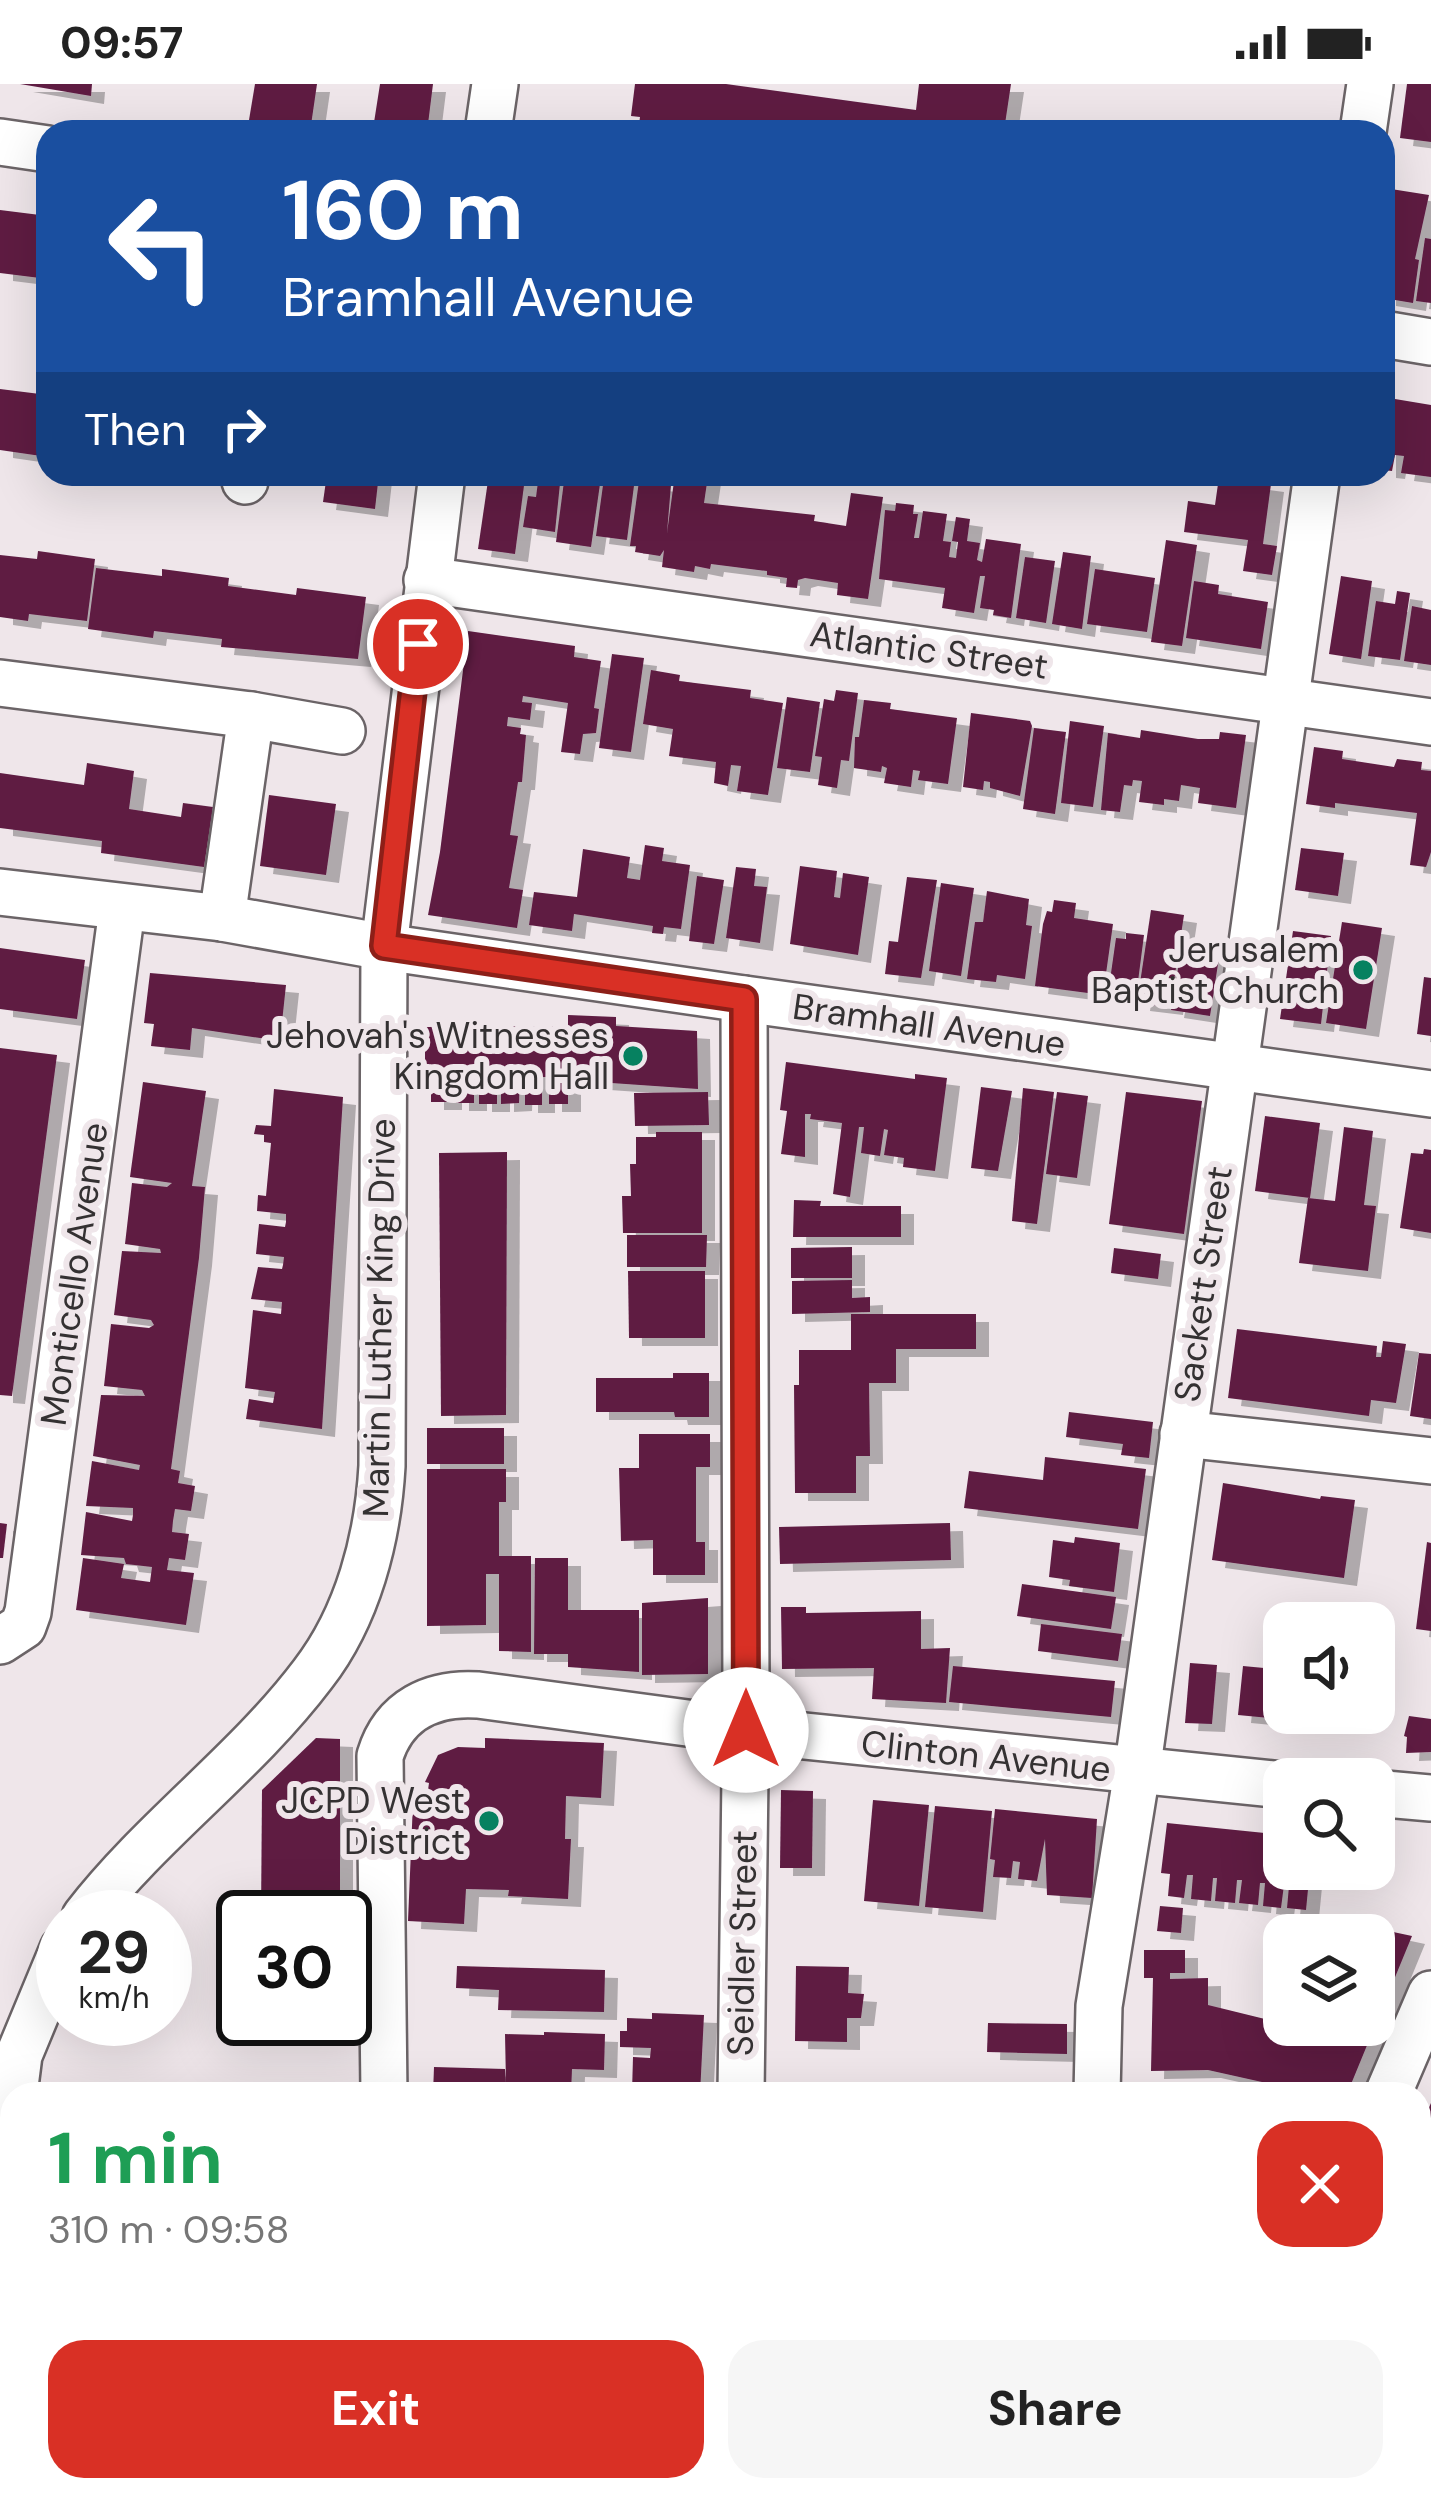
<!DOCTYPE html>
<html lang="en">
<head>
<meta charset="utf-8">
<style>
  :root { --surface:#fff; --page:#f6f6f6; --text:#222; --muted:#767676; --accent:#d93025 }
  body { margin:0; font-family:"DM Sans",sans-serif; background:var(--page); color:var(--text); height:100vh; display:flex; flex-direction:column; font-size:45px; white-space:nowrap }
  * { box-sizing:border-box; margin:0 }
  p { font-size:39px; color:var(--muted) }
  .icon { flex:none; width:66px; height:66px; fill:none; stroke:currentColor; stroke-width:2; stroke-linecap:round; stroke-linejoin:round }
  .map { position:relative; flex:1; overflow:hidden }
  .drawer { position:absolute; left:0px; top:1998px; width:1431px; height:420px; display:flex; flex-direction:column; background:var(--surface); border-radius:36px 36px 0 0; box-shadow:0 12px 48px #0002 }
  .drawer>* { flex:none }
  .top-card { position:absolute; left:36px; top:36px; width:1359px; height:366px; border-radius:36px; box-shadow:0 12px 48px #0002; background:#1a4fa0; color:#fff; overflow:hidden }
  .buttons { position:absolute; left:1263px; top:1518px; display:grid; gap:24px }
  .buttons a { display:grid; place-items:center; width:132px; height:132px; border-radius:24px; background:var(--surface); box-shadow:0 12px 48px #0002; font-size:60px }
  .speed { position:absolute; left:36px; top:1806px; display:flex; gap:24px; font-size:60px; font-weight:700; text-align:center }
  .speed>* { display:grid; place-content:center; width:156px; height:156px; border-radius:50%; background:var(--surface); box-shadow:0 12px 48px #0002; line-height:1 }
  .speed small { font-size:30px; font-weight:400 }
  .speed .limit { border:6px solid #111; border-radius:18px; background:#fff; color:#111 }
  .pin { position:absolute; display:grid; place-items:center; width:102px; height:102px; color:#fff; margin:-51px; border:6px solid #fff; border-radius:50%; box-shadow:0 3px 12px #0007 }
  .me { position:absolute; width:132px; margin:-66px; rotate:0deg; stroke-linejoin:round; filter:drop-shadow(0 0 9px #0008) }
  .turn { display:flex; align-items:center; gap:42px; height:252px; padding:0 48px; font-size:54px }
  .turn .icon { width:156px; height:156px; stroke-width:2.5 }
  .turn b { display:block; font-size:84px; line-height:102px }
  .then { display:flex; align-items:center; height:114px; padding:0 48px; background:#0003; gap:24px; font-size:45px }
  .round { display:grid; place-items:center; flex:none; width:126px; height:126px; border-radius:36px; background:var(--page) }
  .headline { display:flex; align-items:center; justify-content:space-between; height:204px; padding:0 48px }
  h1 { font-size:72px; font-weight:700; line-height:90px; color:#1e9e55 }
  .button { display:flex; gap:24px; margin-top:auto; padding:24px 48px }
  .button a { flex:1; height:138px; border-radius:36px; background:var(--accent); color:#fff; font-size:48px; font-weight:700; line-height:138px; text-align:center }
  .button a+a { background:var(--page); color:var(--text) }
  .status { display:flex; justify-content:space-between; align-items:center; height:84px; padding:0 60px; background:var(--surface); direction:ltr }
  .status svg { height:33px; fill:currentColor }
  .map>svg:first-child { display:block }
</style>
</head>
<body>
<div class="status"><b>09:57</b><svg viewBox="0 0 49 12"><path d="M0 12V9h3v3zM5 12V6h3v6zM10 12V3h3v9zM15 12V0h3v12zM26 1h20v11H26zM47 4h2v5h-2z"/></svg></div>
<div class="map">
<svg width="1431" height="2418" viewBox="0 0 1431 2418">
  <defs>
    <filter id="shadow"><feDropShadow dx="13" dy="8" stdDeviation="0" flood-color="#0004"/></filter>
  </defs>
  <rect width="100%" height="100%" fill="#efe6ea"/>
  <g fill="#5e1c43" filter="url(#shadow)">
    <polygon points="20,0 92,0 91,12"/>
    <polygon points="255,0 317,0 310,48 247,48"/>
    <polygon points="380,0 433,0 427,48 373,45"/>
    <polygon points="635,0 726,0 916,26 919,0 1011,0 1005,40 1040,48 638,48 640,33 631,32"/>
    <polygon points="1407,0 1431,0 1431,58 1400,54"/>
    <polygon points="1391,105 1429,111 1415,175 1419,176 1413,219 1383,214 1383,164"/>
    <polygon points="0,126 48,132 48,195 0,189"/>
    <polygon points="1425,154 1431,155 1431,219 1416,217"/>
    <polygon points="0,305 48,311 48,373 0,366"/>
    <polygon points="1383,313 1431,321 1431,393 1401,389 1404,372 1395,371 1392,387 1383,386"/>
    <polygon points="327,390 379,390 375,425 323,418"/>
    <polygon points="489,390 525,394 515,470 478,465"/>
    <polygon points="539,390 561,390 555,448 523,443 528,412 536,413"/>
    <polygon points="565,390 597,390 601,393 591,463 556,458"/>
    <polygon points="675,390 708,392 704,419 815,431 814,437 846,442 851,409 883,413 868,515 837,511 838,499 805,494 798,496 797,504 786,503 787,494 767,491 767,487 711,480 710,485 695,482 694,488 662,483 664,466 660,472 635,468 636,462 630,462 639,397 671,401 667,449"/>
    <polygon points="618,392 635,394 627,456 596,452 604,394 617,396"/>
    <polygon points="1219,393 1271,400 1263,460 1277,462 1272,491 1243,487 1248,456 1184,448 1188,417 1215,421"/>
    <polygon points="896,419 914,421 913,430 918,430 914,454 919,454 923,427 947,430 943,457 951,458 949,473 956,474 958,458 952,457 956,433 970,435 967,457 980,459 977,476 982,478 986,455 1021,460 1011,534 993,531 994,526 980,524 985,492 980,492 974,529 942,524 945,504 879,495 885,426 895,427"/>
    <polygon points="1166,456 1197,461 1182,562 1151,558"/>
    <polygon points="38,467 95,475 87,537 29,530 28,537 0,533 0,471 37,475"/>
    <polygon points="1063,468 1091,472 1082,545 1052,540"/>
    <polygon points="1025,473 1055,477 1046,539 1016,534"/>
    <polygon points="96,484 162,492 162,485 229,494 228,502 296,511 297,504 366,513 358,575 221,563 222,555 154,547 153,554 88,545"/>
    <polygon points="1095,485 1155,494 1147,548 1087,540"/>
    <polygon points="1341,492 1372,497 1361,575 1329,570"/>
    <polygon points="1194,497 1219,501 1218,510 1268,518 1261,565 1186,554"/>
    <polygon points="1397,507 1410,509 1400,576 1368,572 1376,517 1395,520"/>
    <polygon points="1412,522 1431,526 1431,581 1404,577"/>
    <polygon points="468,547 575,562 574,573 601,577 594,624 599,625 596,649 583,650 580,670 561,668 568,619 523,612 522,618 532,619 530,636 508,633 507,642 521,644 520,650 526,651 522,698 518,698 510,751 518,752 509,804 523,806 517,844 428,831 440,768"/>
    <polygon points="612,570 644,574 631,668 599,664"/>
    <polygon points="651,586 680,591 679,597 751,606 750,614 783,619 768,711 737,707 741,682 731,681 728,702 714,699 716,678 669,672 673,645 643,640"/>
    <polygon points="836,606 858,609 849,677 841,676 837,704 818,701 822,673 815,672 824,615 834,617"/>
    <polygon points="787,613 820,618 810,688 777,684"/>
    <polygon points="864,616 891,619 890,625 957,634 948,700 918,696 920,687 913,686 911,703 884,699 887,684 882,682 881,688 854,684 855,653 859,653"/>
    <polygon points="971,629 1030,637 1032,642 1020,712 990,704 990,698 984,697 983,706 963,703"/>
    <polygon points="1070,637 1104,642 1093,723 1061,719"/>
    <polygon points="1034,644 1066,648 1055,730 1023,725"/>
    <polygon points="1141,646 1198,655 1219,655 1220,648 1246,651 1236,724 1198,719 1200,704 1181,701 1179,717 1164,715 1164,721 1139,718 1142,697 1133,696 1132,702 1124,701 1120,728 1101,726 1108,649 1140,654"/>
    <polygon points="1314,663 1343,667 1342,675 1394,683 1397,675 1422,678 1421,686 1431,687 1431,768 1426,783 1410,781 1417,729 1335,719 1335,724 1306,720"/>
    <polygon points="87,679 134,687 129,725 181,733 183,719 213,723 204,783 101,769 102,757 0,744 0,689 84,701"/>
    <polygon points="269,711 336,720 326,791 260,782"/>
    <polygon points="645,761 664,764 662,777 690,781 681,845 664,843 663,850 652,849 653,842 574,830 572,847 529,841 534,808 577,813 583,765 630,773 627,794 640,796"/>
    <polygon points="1301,764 1344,769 1338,812 1295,806"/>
    <polygon points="800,782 837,787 834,813 840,814 843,789 869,793 858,871 790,860"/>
    <polygon points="736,783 756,785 754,802 767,803 760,859 726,854"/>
    <polygon points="697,792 724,796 714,860 689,857"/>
    <polygon points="907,793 937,796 921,894 885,890 889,857 898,858"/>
    <polygon points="941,799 974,804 961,892 929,887"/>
    <polygon points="987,807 1029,815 1026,841 1032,842 1025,895 997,891 996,898 967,895 975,838 983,838"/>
    <polygon points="1054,816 1076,819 1074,834 1113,840 1103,911 1035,902 1043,840 1047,827 1052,828"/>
    <polygon points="1151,826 1184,831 1170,923 1137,919"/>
    <polygon points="1342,838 1382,844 1366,945 1326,939"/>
    <polygon points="1293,847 1331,852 1321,940 1280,935"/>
    <polygon points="1126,849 1144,851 1136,913 1108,910 1116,854 1126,855"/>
    <polygon points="1182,861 1220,867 1210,932 1171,926"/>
    <polygon points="0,864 85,876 77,935 0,925"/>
    <polygon points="150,889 286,901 280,957 192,944 190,966 151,962 154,940 144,939"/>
    <polygon points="1424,893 1431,894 1431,952 1417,950"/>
    <polygon points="568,931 616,933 616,942 697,947 698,1005 568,996 568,1020 549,1020 549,993 542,993 542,1021 525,1021 525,993 520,993 519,1019 501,1020 501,993 497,993 497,1020 479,1020 479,993 474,993 474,1019 456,1019 456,993 449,993 449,1018 431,1018 431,993 425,993 425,943 568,942"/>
    <polygon points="0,964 57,971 12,1312 0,1311"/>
    <polygon points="786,978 915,995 915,990 947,994 935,1087 903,1083 904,1074 884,1071 888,1046 884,1045 880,1072 861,1069 864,1043 859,1043 850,1113 833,1110 842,1039 810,1035 811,1030 805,1030 805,1073 781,1070 787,1027 780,1026"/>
    <polygon points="143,998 206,1007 192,1102 205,1103 199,1174 171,1385 180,1387 178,1399 195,1402 191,1427 175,1425 173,1437 172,1448 189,1450 185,1476 169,1474 167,1486 194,1489 186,1541 76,1526 83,1474 124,1480 121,1494 150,1498 152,1483 126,1480 124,1474 81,1471 86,1428 132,1437 133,1431 133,1424 86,1422 92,1377 139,1386 140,1381 93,1372 101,1311 145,1312 142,1306 104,1302 111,1240 149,1244 154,1241 151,1236 114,1231 122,1167 161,1169 160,1165 125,1160 132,1099 167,1103 172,1099 130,1093"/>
    <polygon points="981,1003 1012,1007 998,1087 971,1084"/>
    <polygon points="1023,1004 1054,1008 1037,1140 1012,1137"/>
    <polygon points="274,1005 343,1013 322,1345 246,1335 249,1315 273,1319 275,1308 245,1304 253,1226 281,1230 282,1218 251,1215 258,1183 282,1185 283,1181 284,1173 256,1170 259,1140 285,1143 286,1138 286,1130 257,1127 258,1111 266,1112 271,1059 264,1058 264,1051 254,1050 256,1041 271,1042"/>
    <polygon points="708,1008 709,1041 635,1042 634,1009"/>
    <polygon points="1057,1008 1088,1012 1077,1094 1046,1090"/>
    <polygon points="1126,1008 1202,1017 1184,1150 1109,1140"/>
    <polygon points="1265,1032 1320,1039 1310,1114 1255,1107"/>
    <polygon points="1344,1043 1373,1047 1364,1121 1376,1122 1368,1187 1299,1179 1308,1114 1335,1117"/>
    <polygon points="656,1048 702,1048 702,1149 623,1149 622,1112 631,1112 630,1080 636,1080 636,1053 656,1053"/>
    <polygon points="1424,1065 1431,1066 1431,1149 1400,1144 1411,1069 1423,1070"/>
    <polygon points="507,1068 506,1331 441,1332 439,1069"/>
    <polygon points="794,1116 821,1117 820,1122 901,1122 901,1153 793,1153"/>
    <polygon points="627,1151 707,1151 706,1183 627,1183"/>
    <polygon points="852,1163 852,1194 791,1194 791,1164"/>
    <polygon points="1114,1164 1161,1170 1158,1195 1111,1189"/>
    <polygon points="628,1187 705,1187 705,1254 629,1254"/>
    <polygon points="852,1196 852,1214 870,1213 870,1228 792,1230 792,1197"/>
    <polygon points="851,1230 976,1230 976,1265 896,1265 896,1299 869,1299 870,1372 856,1372 856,1409 795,1409 794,1301 799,1301 799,1266 851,1266"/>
    <polygon points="1237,1245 1377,1262 1376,1273 1381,1273 1383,1257 1406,1260 1396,1319 1371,1316 1369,1332 1228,1314"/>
    <polygon points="1419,1269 1431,1270 1431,1335 1410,1332"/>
    <polygon points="673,1289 709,1289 709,1333 675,1333 674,1328 596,1328 596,1294 673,1294"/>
    <polygon points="1069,1328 1153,1338 1149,1374 1121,1371 1123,1360 1066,1353"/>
    <rect x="427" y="1344" width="77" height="36"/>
    <polygon points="639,1350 710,1350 710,1383 696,1383 696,1458 705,1458 705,1491 653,1491 653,1456 621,1457 619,1384 639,1384"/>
    <polygon points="1045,1373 1146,1385 1138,1445 964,1424 969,1387 1043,1396"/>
    <polygon points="427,1385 506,1385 506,1418 499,1418 499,1472 531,1472 531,1568 499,1567 499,1490 486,1490 486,1541 427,1542"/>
    <polygon points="1223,1399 1320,1415 1321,1412 1355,1416 1344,1494 1212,1476"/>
    <polygon points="0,1439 7,1440 3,1474 0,1474"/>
    <polygon points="950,1439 951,1476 780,1480 779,1443"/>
    <polygon points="1075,1453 1120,1459 1114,1508 1069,1502 1070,1496 1049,1493 1053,1456 1074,1459"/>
    <polygon points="1427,1458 1431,1459 1431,1547 1416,1545"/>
    <polygon points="535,1474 568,1474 568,1526 639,1526 639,1588 568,1583 568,1570 534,1570"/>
    <polygon points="1022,1500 1116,1513 1111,1545 1017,1532"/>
    <polygon points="708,1514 708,1590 642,1591 642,1519"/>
    <polygon points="781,1523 806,1523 806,1529 921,1527 921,1565 950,1564 946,1619 872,1615 874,1584 782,1585"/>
    <polygon points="1041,1540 1122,1550 1118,1577 1038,1567"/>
    <polygon points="1190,1579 1217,1581 1212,1640 1185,1639"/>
    <polygon points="953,1582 1115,1597 1111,1633 949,1618"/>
    <polygon points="1243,1582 1284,1586 1284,1629 1343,1629 1342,1641 1238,1631"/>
    <polygon points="1409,1632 1431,1635 1431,1668 1406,1669 1407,1653 1404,1652"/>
    <polygon points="316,1654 340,1655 340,1833 261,1833 262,1706"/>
    <polygon points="485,1654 604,1659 601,1714 566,1712 565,1755 571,1755 568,1815 508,1812 509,1806 466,1805 464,1840 408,1837 413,1718 426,1720 429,1699 425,1698 438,1671 458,1663 485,1664"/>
    <polygon points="781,1706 813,1707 812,1784 780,1784"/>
    <polygon points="873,1716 929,1721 919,1822 864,1817"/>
    <polygon points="935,1722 992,1727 983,1828 925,1823"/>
    <polygon points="995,1725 1097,1735 1092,1814 1047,1811 1045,1755 1037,1797 1018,1795 1020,1778 1013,1777 1011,1794 993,1793 995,1776 990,1775"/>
    <polygon points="1167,1739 1284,1751 1284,1785 1310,1785 1306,1826 1287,1824 1289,1802 1284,1801 1281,1824 1263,1822 1265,1799 1260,1799 1258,1821 1239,1819 1242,1796 1237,1796 1235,1819 1215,1817 1217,1794 1213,1794 1211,1817 1191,1815 1193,1791 1187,1791 1184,1814 1168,1812 1170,1790 1161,1789"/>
    <polygon points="1160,1822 1183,1824 1181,1849 1157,1847"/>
    <polygon points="1351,1839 1412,1852 1347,2010 1287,2010 1289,2004 1208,1986 1151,1987 1153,1894 1144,1894 1144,1866 1185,1866 1185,1889 1170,1889 1170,1895 1208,1894 1208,1921 1306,1945 1307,1941 1374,1941 1374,1851 1348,1851"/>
    <polygon points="1282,1862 1284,1862 1284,1908 1272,1904"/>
    <polygon points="457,1882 605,1886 604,1928 498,1926 499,1906 456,1904"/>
    <polygon points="796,1882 849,1883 848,1909 864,1910 861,1934 847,1934 847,1958 795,1957"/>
    <polygon points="652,1929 704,1931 700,2010 632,2008 633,1973 650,1974 651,1964 620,1963 620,1947 627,1947 627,1934 652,1935"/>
    <polygon points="260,1935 340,1935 340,1945 260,1946"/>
    <polygon points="988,1939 1067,1940 1067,1970 987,1968"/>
    <polygon points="544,1948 605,1950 604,1986 572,1985 571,2010 433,2010 434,1983 505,1985 506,1999 505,1950 544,1951"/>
    <polygon points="1240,1999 1276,2008 1276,2010 1237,2010"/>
    <polygon points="1431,2019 1431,2181 1419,2181 1419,2047"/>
    <rect x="548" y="2406" width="102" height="12"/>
    <polygon points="743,2406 771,2406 771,2418 742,2418"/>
    <rect x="779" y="2406" width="73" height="12"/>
    <polygon points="1011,2406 1181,2406 1177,2418 1010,2418"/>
    <polygon points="1269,2406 1351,2406 1348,2418 1265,2418"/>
  </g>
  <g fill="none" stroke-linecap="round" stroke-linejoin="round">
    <defs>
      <g id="minor">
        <polyline points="488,48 495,0"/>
        <polyline points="1363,48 1370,0"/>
        <polyline points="0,58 48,65"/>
        <polyline points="1383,250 1431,258"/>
        <polyline points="245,397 246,390"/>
        <polyline points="427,496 1431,638"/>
        <polyline points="0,599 251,631 222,834"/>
        <polyline points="251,631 342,647"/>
        <polyline points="0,808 222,834 384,863 744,915 1431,1010"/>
        <polyline points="1183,1350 1431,1377"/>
        <polyline points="0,1557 23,1542 28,1528 122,825"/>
        <polyline points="1374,1709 1431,1714"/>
        <path d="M85 1833C153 1745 246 1679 313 1590 358 1532 378 1454 382 1382L384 863 442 390"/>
        <polyline points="14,2010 19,1971 63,1865"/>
        <path d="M384 2010 380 1672C394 1626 432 1608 478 1611L717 1643 1284 1701"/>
        <polyline points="741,2010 746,1611 744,915"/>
        <polyline points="1097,2010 1099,1922 1137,1688 1317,390"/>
        <polyline points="1388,2010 1431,1910"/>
        <polyline points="0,2124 12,2025"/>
        <polyline points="0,2160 6,2418"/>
        <polyline points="117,2406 199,2418"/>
        <polyline points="1222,2418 1226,2406"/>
      </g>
      <g id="major">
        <polyline points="0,2190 12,2190"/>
        <polyline points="1419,2221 1431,2221"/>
      </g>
    </defs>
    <use href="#minor" stroke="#6b6467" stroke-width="50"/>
    <use href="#major" stroke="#6b6467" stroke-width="62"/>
    <use href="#minor" stroke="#fff" stroke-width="45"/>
    <use href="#major" stroke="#fff" stroke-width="57"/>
  </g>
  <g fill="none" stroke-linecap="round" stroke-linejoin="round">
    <defs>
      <polyline id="route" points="418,560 384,862 744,915 746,1646"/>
    </defs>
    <use href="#route" stroke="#8d1f18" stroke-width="30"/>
    <use href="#route" stroke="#d93025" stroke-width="21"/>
  </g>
  <g fill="#068160" stroke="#efe6ea" stroke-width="4.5">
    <circle cx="1363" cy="886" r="12"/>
    <circle cx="633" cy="972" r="12"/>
    <circle cx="489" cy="1737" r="12"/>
  </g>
  <g text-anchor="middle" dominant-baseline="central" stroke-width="12" stroke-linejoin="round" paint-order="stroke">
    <g font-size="36" fill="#343132" stroke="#efe6ea">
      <text transform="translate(929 566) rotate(8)">Atlantic Street</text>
      <text transform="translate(929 941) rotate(8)">Bramhall Avenue</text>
      <text transform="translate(74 1190) rotate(-82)">Monticello Avenue</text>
      <text transform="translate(1203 1200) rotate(-82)">Sackett Street</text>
      <text transform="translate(379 1234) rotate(-89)">Martin Luther King Drive</text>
      <text transform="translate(986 1672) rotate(6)">Clinton Avenue</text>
      <text transform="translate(742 1859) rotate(-89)">Seidler Street</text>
    </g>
    <g font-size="36" fill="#343132" stroke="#efe6ea" text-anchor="end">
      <text x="1339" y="865">Jerusalem<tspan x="1339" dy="41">Baptist Church</tspan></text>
      <text x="609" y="951">Jehovah's Witnesses<tspan x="609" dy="41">Kingdom Hall</tspan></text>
      <text x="465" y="1716">JCPD West<tspan x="465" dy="41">District</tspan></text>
    </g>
  </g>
</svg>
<div class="buttons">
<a><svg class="icon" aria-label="sound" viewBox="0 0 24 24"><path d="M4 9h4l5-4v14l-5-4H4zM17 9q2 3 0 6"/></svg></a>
<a><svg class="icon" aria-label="search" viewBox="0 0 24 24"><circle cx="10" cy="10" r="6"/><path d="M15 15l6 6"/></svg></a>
<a><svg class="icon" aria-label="layers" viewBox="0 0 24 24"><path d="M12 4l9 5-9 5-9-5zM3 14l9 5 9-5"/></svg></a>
</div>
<div class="speed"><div>29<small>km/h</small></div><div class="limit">30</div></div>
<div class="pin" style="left:418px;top:560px;background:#d93025"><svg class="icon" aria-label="arrive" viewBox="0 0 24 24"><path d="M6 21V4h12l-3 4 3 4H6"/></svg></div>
<svg class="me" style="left:746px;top:1646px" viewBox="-20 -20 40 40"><circle r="19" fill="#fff"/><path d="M0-13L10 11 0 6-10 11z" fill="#d93025"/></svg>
<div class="top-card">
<div class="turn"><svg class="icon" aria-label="left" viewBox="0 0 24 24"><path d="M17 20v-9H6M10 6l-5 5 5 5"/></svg><div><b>160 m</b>Bramhall Avenue</div></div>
<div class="then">Then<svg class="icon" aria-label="right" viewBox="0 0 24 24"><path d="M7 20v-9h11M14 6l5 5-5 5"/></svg></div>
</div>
<section class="drawer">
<div class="headline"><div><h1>1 min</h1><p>310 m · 09:58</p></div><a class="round" style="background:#d93025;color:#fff"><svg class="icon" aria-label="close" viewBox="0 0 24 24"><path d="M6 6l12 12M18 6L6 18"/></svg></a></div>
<div class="button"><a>Exit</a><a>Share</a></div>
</section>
</div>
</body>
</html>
